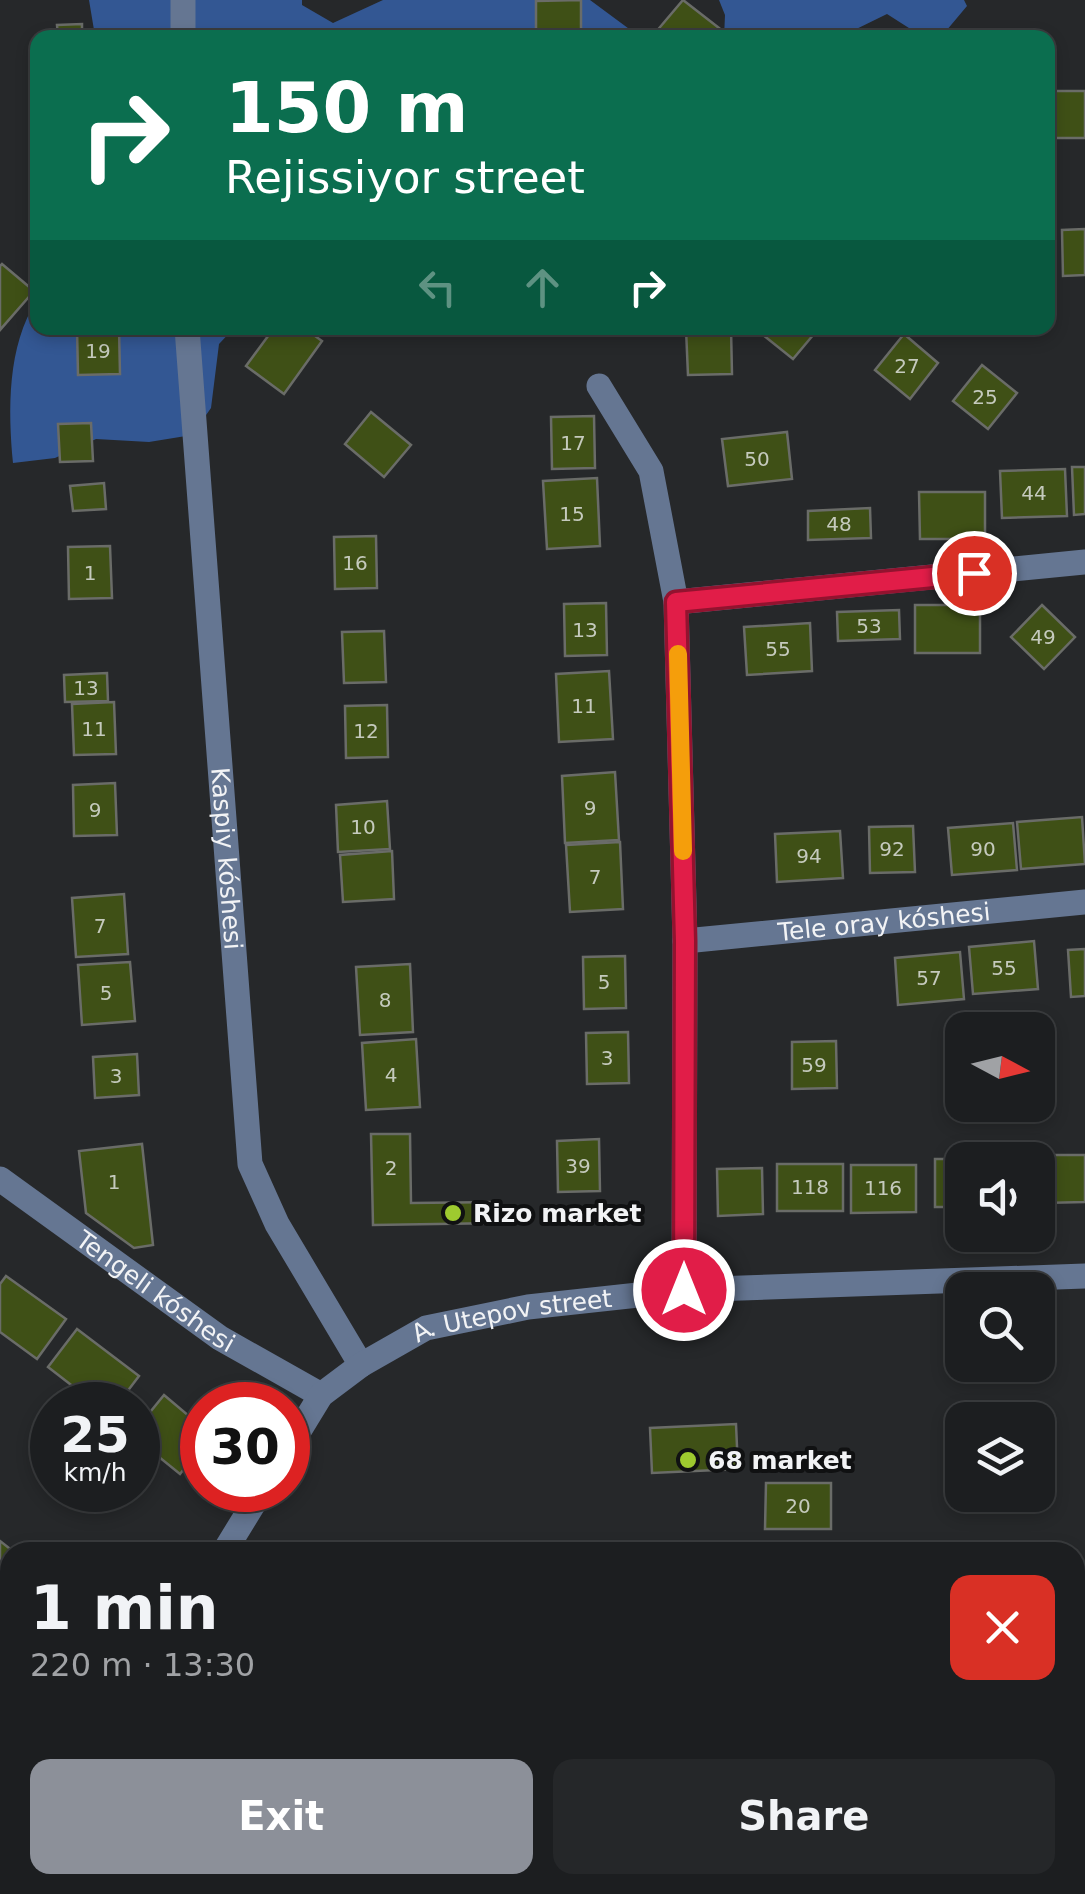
<!DOCTYPE html>
<html lang="en">
<head>
<meta charset="utf-8">
<style>
  :root { --surface:#1c1e20; --page:#252729; --text:#f1f3f6; --muted:#a0a2a5; --line:#3a3c3e; --accent:#8c9099 }
  body { margin:0; font-family:"DejaVu Sans",sans-serif; background:var(--page); color:var(--text); height:100vh; display:flex; flex-direction:column; font-size:38px; white-space:nowrap }
  * { box-sizing:border-box; margin:0 }
  p { font-size:32px; color:var(--muted) }
  .icon { flex:none; width:55px; height:55px; fill:none; stroke:currentColor; stroke-width:2; stroke-linecap:round; stroke-linejoin:round }
  .map { position:relative; flex:1; overflow:hidden }
  .panel { position:absolute; left:0px; top:1542px; width:1085px; height:352px; display:flex; flex-direction:column; background:var(--surface); border-radius:30px 30px 0 0; box-shadow:0 5px 15px #0003,0 0 0 2px var(--line) }
  .panel>* { flex:none }
  .guide { position:absolute; left:30px; top:30px; width:1025px; height:305px; border-radius:20px; box-shadow:0 5px 15px #0003,0 0 0 2px var(--line); background:#0b6e4f; color:#fff; overflow:hidden }
  .needle { width:65px; rotate:97deg }
  .tools { position:absolute; left:945px; top:1012px; display:grid; gap:20px }
  .tools a { display:grid; place-items:center; width:110px; height:110px; border-radius:20px; background:var(--surface); box-shadow:0 5px 15px #0003,0 0 0 2px var(--line); font-size:50px }
  .speed { position:absolute; left:30px; top:1382px; display:flex; gap:20px; font-size:50px; font-weight:700; text-align:center }
  .speed>* { display:grid; place-content:center; width:130px; height:130px; border-radius:50%; background:var(--surface); box-shadow:0 5px 15px #0003,0 0 0 2px var(--line); line-height:1 }
  .speed small { font-size:25px; font-weight:400 }
  .speed .limit { border:15px solid #d22; background:#fff; color:#111 }
  .pin { position:absolute; display:grid; place-items:center; width:85px; height:85px; color:#fff; margin:-42px; border:5px solid #fff; border-radius:50%; box-shadow:0 2px 10px #0007 }
  .me { position:absolute; width:110px; margin:-55px; rotate:0deg; stroke-linejoin:round; filter:drop-shadow(0 0 8px #0008) }
  .turn { display:flex; align-items:center; gap:35px; height:210px; padding:0 30px; font-size:45px }
  .turn .icon { width:130px; height:130px; stroke-width:2.5 }
  .turn b { display:block; font-size:70px; line-height:85px }
  .lanes { display:flex; align-items:center; height:95px; padding:0 30px; background:#0003; justify-content:center; gap:50px; direction:ltr }
  .lanes .off { opacity:.35 }
  .round { display:grid; place-items:center; flex:none; width:105px; height:105px; border-radius:20px; background:var(--page) }
  .headline { display:flex; align-items:center; justify-content:space-between; height:170px; padding:0 30px }
  h1 { font-size:60px; font-weight:600; line-height:75px }
  .action { display:flex; gap:20px; margin-top:auto; padding:20px 30px }
  .action a { flex:1; height:115px; border-radius:20px; background:var(--accent); color:#fff; font-size:40px; font-weight:600; line-height:115px; text-align:center }
  .action a+a { background:var(--page); color:var(--text) }
  .map>svg:first-child { display:block }
</style>
</head>
<body>
<div class="map">
<svg width="1085" height="1894" viewBox="0 0 1085 1894">
  <rect width="100%" height="100%" fill="#26282a"/>
  <g fill="#335793">
    <polygon points="89,0 302,0 302,5 333,23 383,0 590,0 640,37 100,37 94,30"/>
    <polygon points="719,0 964,0 967,6 941,37 923,37 887,14 840,37 724,38 725,15"/>
    <path d="M37 300 38 328H234L219 344 211 408 192 435 149 442 96 439 55 458 13 463C8 410 7 346 37 300Z"/>
  </g>
  <g fill="#3f5016" stroke="#6a6c68" stroke-width="2.5">
    <polygon points="581,0 581,38 536,38 536,1"/>
    <polygon points="683,0 719,28 711,38 661,38 655,33"/>
    <polygon points="82,24 82,38 58,38 57,25"/>
    <rect x="1048" y="91" width="37" height="47"/>
    <polygon points="1085,229 1085,275 1063,276 1062,230"/>
    <polygon points="2,264 34,291 0,330 0,266"/>
    <polygon points="77,328 119,328 120,374 78,375"/>
    <polygon points="274,328 304,328 322,341 284,394 246,366"/>
    <polygon points="731,328 732,374 688,375 686,329"/>
    <polygon points="761,328 819,328 793,359 758,331"/>
    <polygon points="904,334 938,363 910,399 875,370"/>
    <polygon points="982,365 1017,393 988,429 953,401"/>
    <polygon points="371,412 411,445 384,477 345,444"/>
    <polygon points="594,416 595,468 552,469 551,417"/>
    <polygon points="91,423 93,461 60,462 58,424"/>
    <polygon points="787,432 792,479 728,486 722,439"/>
    <polygon points="1072,467 1085,467 1085,514 1074,515"/>
    <polygon points="1065,469 1067,516 1002,518 1000,471"/>
    <polygon points="597,478 600,546 547,549 543,481"/>
    <polygon points="104,483 106,509 73,511 70,486"/>
    <polygon points="919,492 985,492 985,539 920,539"/>
    <polygon points="870,508 871,538 808,540 808,511"/>
    <polygon points="376,536 377,588 335,589 334,537"/>
    <polygon points="110,546 112,598 69,599 68,547"/>
    <polygon points="606,603 607,655 565,656 564,604"/>
    <rect x="915" y="605" width="65" height="48"/>
    <polygon points="1042,605 1075,637 1044,669 1011,637"/>
    <polygon points="899,610 900,639 838,641 837,612"/>
    <polygon points="810,623 812,671 747,675 744,627"/>
    <polygon points="384,631 386,682 344,683 342,632"/>
    <polygon points="609,671 613,739 559,742 556,674"/>
    <polygon points="107,673 108,701 65,702 64,675"/>
    <polygon points="114,702 116,754 74,755 72,704"/>
    <polygon points="387,705 388,757 346,758 345,706"/>
    <polygon points="615,772 619,840 565,843 562,776"/>
    <polygon points="115,783 117,835 74,836 73,785"/>
    <polygon points="387,801 390,849 338,852 336,805"/>
    <polygon points="1082,817 1085,864 1021,869 1017,822"/>
    <polygon points="1013,823 1017,870 952,875 948,828"/>
    <polygon points="913,826 915,872 870,873 869,827"/>
    <polygon points="840,831 843,878 777,882 775,834"/>
    <polygon points="620,842 623,909 570,912 566,845"/>
    <polygon points="392,851 394,899 343,902 340,855"/>
    <polygon points="124,894 128,954 76,957 72,898"/>
    <polygon points="1034,941 1038,989 973,994 969,947"/>
    <polygon points="1085,949 1085,996 1071,997 1068,950"/>
    <polygon points="960,952 964,999 898,1005 895,958"/>
    <polygon points="625,956 626,1008 584,1009 583,957"/>
    <polygon points="130,962 135,1021 82,1025 78,965"/>
    <polygon points="410,964 413,1032 360,1035 356,967"/>
    <polygon points="628,1032 629,1083 587,1084 586,1033"/>
    <polygon points="416,1039 420,1107 366,1110 362,1043"/>
    <polygon points="836,1041 837,1088 792,1089 792,1042"/>
    <polygon points="137,1054 139,1095 95,1098 93,1057"/>
    <polygon points="371,1134 410,1134 411,1203 500,1202 500,1223 373,1225"/>
    <polygon points="599,1139 600,1191 558,1192 557,1141"/>
    <polygon points="142,1144 153,1245 134,1248 86,1213 79,1151"/>
    <polygon points="1043,1155 1085,1155 1085,1202 1043,1203"/>
    <polygon points="935,1159 1000,1159 1000,1160 962,1160 962,1207 935,1207"/>
    <rect x="777" y="1164" width="66" height="47"/>
    <polygon points="851,1165 916,1165 916,1212 851,1213"/>
    <polygon points="762,1168 763,1214 718,1216 717,1169"/>
    <polygon points="6,1276 66,1319 37,1359 0,1332 0,1284"/>
    <polygon points="77,1329 139,1376 117,1405 97,1405 48,1367"/>
    <polygon points="164,1395 202,1427 202,1446 180,1474 138,1440 138,1427"/>
    <polygon points="736,1424 738,1469 652,1473 650,1428"/>
    <polygon points="766,1483 831,1483 831,1529 765,1529"/>
    <polygon points="0,1541 14,1552 10,1552 10,1561 0,1573"/>
    <polygon points="10,1577 10,1614 0,1607 0,1590"/>
    <polygon points="1085,1602 1085,1650 1075,1650 1075,1603"/>
    <polygon points="399,1885 459,1885 452,1894 392,1894"/>
    <polygon points="677,1885 732,1885 739,1894 666,1894"/>
  </g>
  <g fill="none" stroke-linecap="round" stroke-linejoin="round">
    <g stroke="#657692" stroke-width="25">
      <polyline points="183,38 183,0"/>
      <path id="s1" d="M187 328 250 1164 277 1224 361 1365"/>
      <polyline points="599,386 651,471 676,602 685,941 684,1290"/>
      <polyline points="676,602 1085,562"/>
      <path id="s2" d="M685 941 1085 902"/>
      <path id="s3" d="M0 1179 220 1338 321 1395"/>
      <path id="s4" d="M288 1449 321 1395 361 1365 426 1328 528 1307 684 1290 1085 1276"/>
      <polyline points="224,1552 262,1490"/>
      <polyline points="1075,1577 1085,1576"/>
      <polyline points="0,1650 10,1658"/>
      <polyline points="0,1854 10,1842"/>
      <polyline points="265,1885 275,1894"/>
      <polyline points="339,1894 345,1885"/>
    </g>
  </g>
  <g fill="none" stroke-linecap="round" stroke-linejoin="round">
    <defs>
      <polyline id="route" points="684,1290 685,941 676,602 974,573"/>
    </defs>
    <use href="#route" stroke="#92132f" stroke-width="25"/>
    <use href="#route" stroke="#e11d48" stroke-width="18"/>
    <polyline stroke="#f59e0b" stroke-width="18" points="678,654 683,851"/>
  </g>
  <g fill="#9eca2f" stroke="#101112" stroke-width="4">
    <circle cx="453" cy="1213" r="10"/>
    <circle cx="688" cy="1460" r="10"/>
  </g>
  <g text-anchor="middle" dominant-baseline="central" stroke-width="8" stroke-linejoin="round" paint-order="stroke">
    <g font-size="20" fill="#c5cabd">
      <text x="98" y="351">19</text>
      <text x="907" y="366">27</text>
      <text x="985" y="397">25</text>
      <text x="573" y="443">17</text>
      <text x="757" y="459">50</text>
      <text x="1034" y="493">44</text>
      <text x="572" y="514">15</text>
      <text x="839" y="524">48</text>
      <text x="355" y="563">16</text>
      <text x="90" y="573">1</text>
      <text x="869" y="626">53</text>
      <text x="585" y="630">13</text>
      <text x="1043" y="637">49</text>
      <text x="778" y="649">55</text>
      <text x="86" y="688">13</text>
      <text x="584" y="706">11</text>
      <text x="94" y="729">11</text>
      <text x="366" y="731">12</text>
      <text x="590" y="808">9</text>
      <text x="95" y="810">9</text>
      <text x="363" y="827">10</text>
      <text x="892" y="849">92</text>
      <text x="983" y="849">90</text>
      <text x="809" y="856">94</text>
      <text x="595" y="877">7</text>
      <text x="100" y="926">7</text>
      <text x="1004" y="968">55</text>
      <text x="929" y="978">57</text>
      <text x="604" y="982">5</text>
      <text x="106" y="993">5</text>
      <text x="385" y="1000">8</text>
      <text x="607" y="1058">3</text>
      <text x="814" y="1065">59</text>
      <text x="391" y="1075">4</text>
      <text x="116" y="1076">3</text>
      <text x="578" y="1166">39</text>
      <text x="391" y="1168">2</text>
      <text x="114" y="1182">1</text>
      <text x="810" y="1187">118</text>
      <text x="883" y="1188">116</text>
      <text x="798" y="1506">20</text>
    </g>
    <g font-size="25" fill="#f2f3f5" stroke="#101112">
      <text stroke="none"><textPath href="#s1" startOffset="532">Kaspiy kóshesi</textPath></text>
      <text stroke="none"><textPath href="#s2" startOffset="200">Tele oray kóshesi</textPath></text>
      <text stroke="none"><textPath href="#s3" startOffset="192">Tengeli kóshesi</textPath></text>
      <text stroke="none"><textPath href="#s4" startOffset="275">A. Utepov street</textPath></text>
    </g>
    <g font-size="25" font-weight="bold" fill="#f2f3f5" stroke="#101112" text-anchor="start">
      <text x="473" y="1213">Rizo market</text>
      <text x="708" y="1460">68 market</text>
    </g>
  </g>
</svg>
<div class="tools">
<a><svg class="needle" viewBox="-14 -14 28 28"><path d="M0-13l5 13h-10z" fill="#e53935"/><path d="M0 13l5-13h-10z" fill="#a0a2a5"/></svg></a>
<a><svg class="icon" aria-label="sound" viewBox="0 0 24 24"><path d="M4 9h4l5-4v14l-5-4H4zM17 9q2 3 0 6"/></svg></a>
<a><svg class="icon" aria-label="search" viewBox="0 0 24 24"><circle cx="10" cy="10" r="6"/><path d="M15 15l6 6"/></svg></a>
<a><svg class="icon" aria-label="layers" viewBox="0 0 24 24"><path d="M12 4l9 5-9 5-9-5zM3 14l9 5 9-5"/></svg></a>
</div>
<div class="speed"><div>25<small>km/h</small></div><div class="limit">30</div></div>
<div class="pin" style="left:974px;top:573px;background:#d93025"><svg class="icon" aria-label="arrive" viewBox="0 0 24 24"><path d="M6 21V4h12l-3 4 3 4H6"/></svg></div>
<svg class="me" style="left:684px;top:1290px" viewBox="-20 -20 40 40"><circle r="17" fill="#e11d48" stroke="#fff" stroke-width="3"/><path d="M0-11L8 9 0 5-8 9z" fill="#fff"/></svg>
<div class="guide">
<div class="turn"><svg class="icon" aria-label="right" viewBox="0 0 24 24"><path d="M7 20v-9h11M14 6l5 5-5 5"/></svg><div><b>150 m</b>Rejissiyor street</div></div>
<div class="lanes"><svg class="icon off" aria-label="left" viewBox="0 0 24 24"><path d="M17 20v-9H6M10 6l-5 5 5 5"/></svg><svg class="icon off" aria-label="ahead" viewBox="0 0 24 24"><path d="M12 20V5M6 11l6-6 6 6"/></svg><svg class="icon" aria-label="right" viewBox="0 0 24 24"><path d="M7 20v-9h11M14 6l5 5-5 5"/></svg></div>
</div>
<section class="panel">
<div class="headline"><div><h1>1 min</h1><p>220 m · 13:30</p></div><a class="round" style="background:#d93025;color:#fff"><svg class="icon" aria-label="close" viewBox="0 0 24 24"><path d="M6 6l12 12M18 6L6 18"/></svg></a></div>
<div class="action"><a>Exit</a><a>Share</a></div>
</section>
</div>
</body>
</html>
